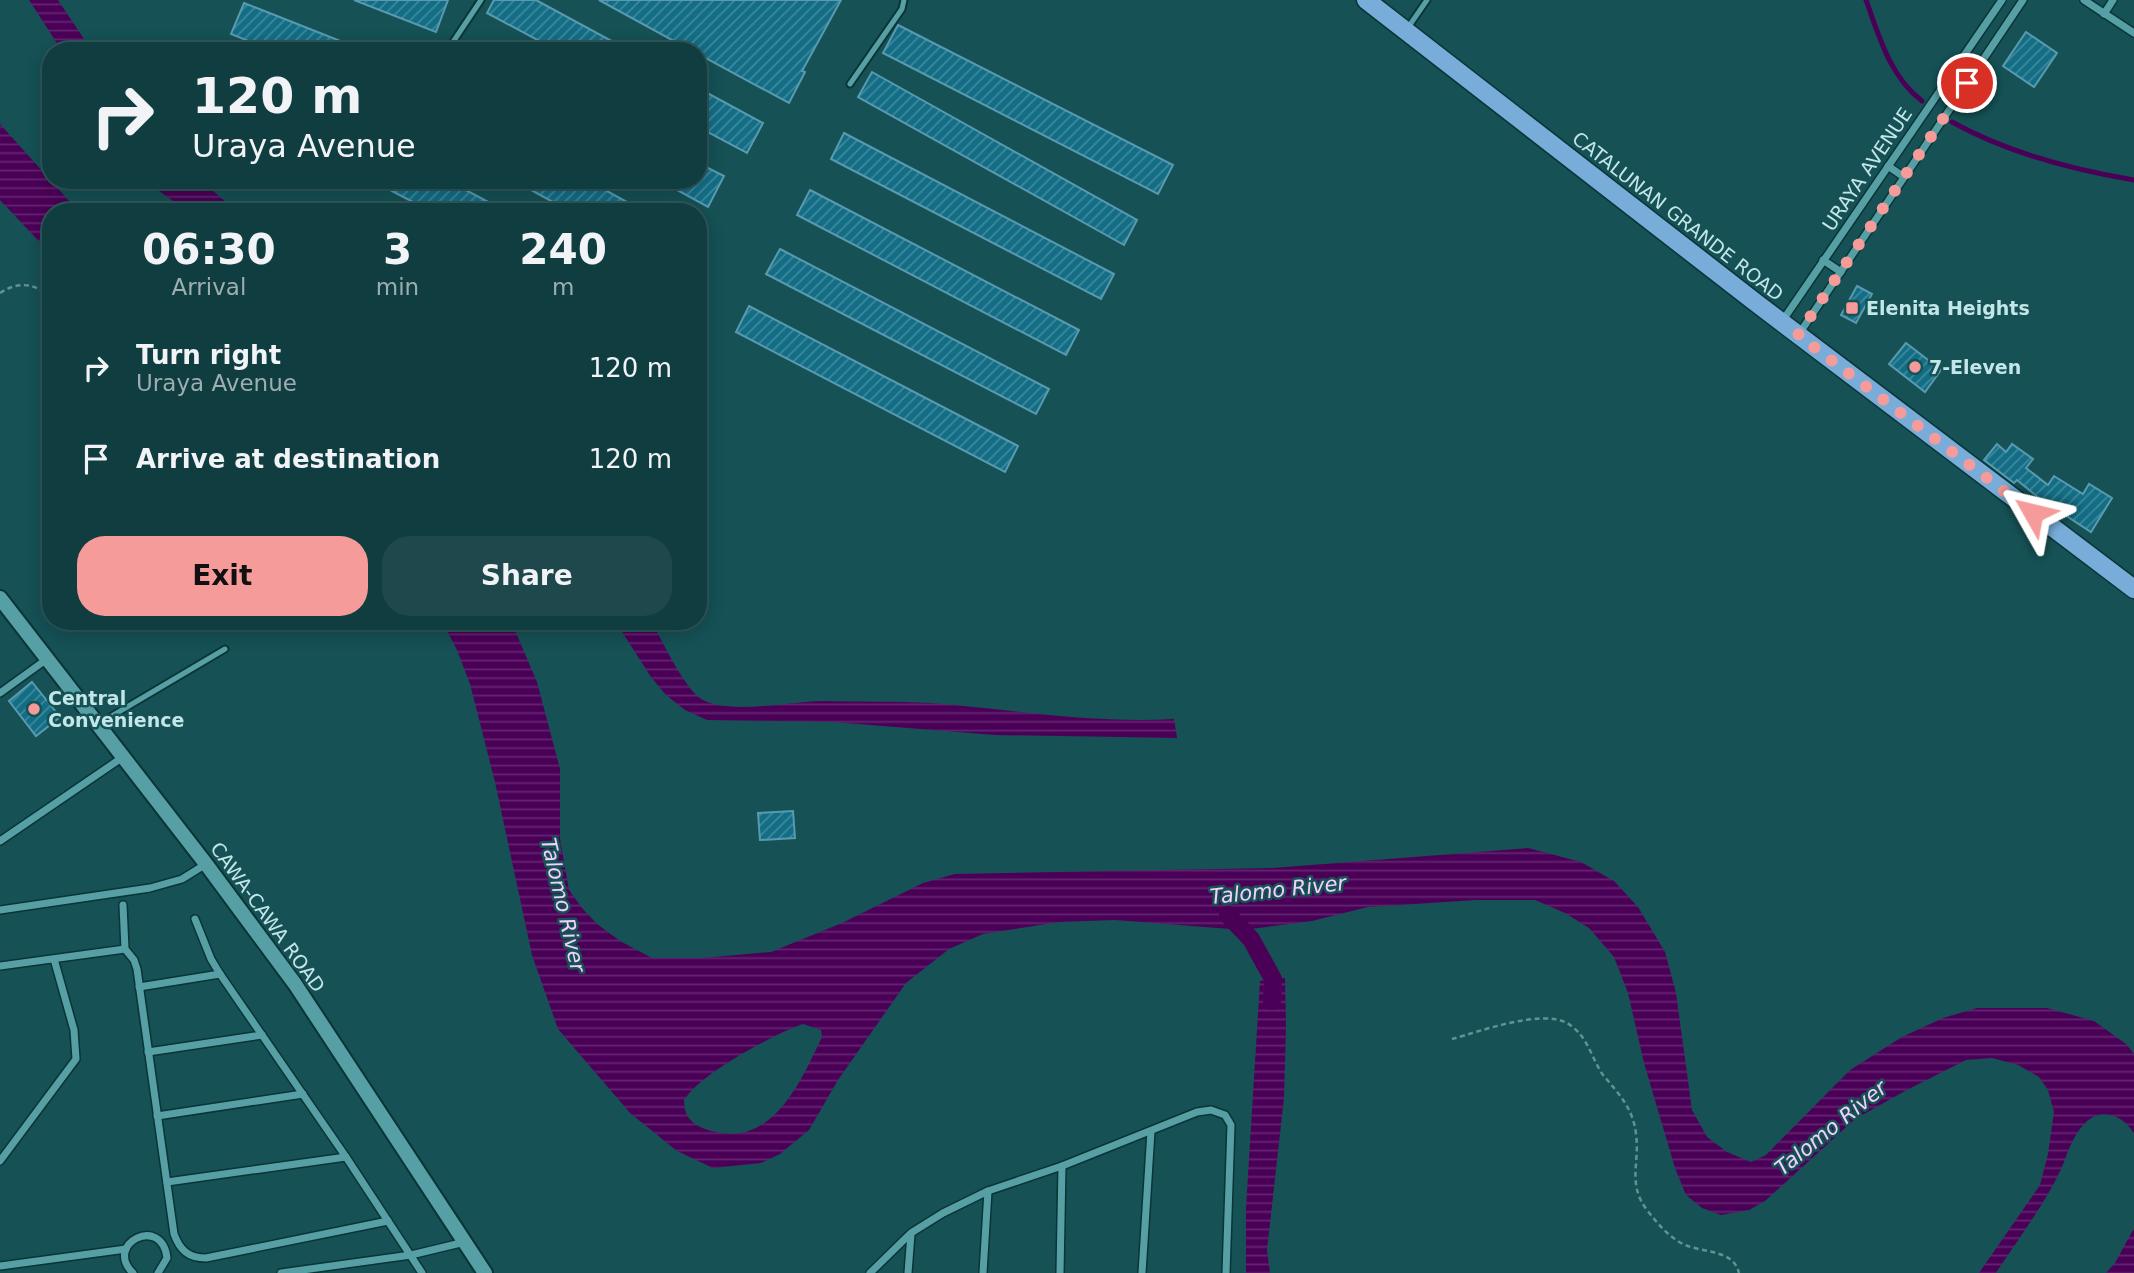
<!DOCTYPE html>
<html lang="en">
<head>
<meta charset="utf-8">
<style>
  :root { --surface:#103d40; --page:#1e484b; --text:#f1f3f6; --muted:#9caeb1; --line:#305659; --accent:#f59b99 }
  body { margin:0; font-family:"DejaVu Sans",sans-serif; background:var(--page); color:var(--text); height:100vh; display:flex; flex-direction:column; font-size:26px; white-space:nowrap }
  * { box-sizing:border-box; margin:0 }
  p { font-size:23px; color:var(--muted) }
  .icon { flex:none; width:38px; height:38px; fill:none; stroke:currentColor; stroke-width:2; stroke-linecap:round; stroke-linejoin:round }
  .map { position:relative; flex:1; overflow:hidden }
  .details { position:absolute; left:42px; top:203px; width:665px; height:427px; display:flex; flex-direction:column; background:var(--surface); border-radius:28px; box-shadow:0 4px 18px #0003,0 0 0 2px var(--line) }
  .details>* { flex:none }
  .banner { position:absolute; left:42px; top:42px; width:665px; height:147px; border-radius:28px; box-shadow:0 4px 18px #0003,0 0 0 2px var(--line); background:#103d40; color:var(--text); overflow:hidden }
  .pin { position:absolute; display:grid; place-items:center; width:60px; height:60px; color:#fff; margin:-30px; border:4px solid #fff; border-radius:50%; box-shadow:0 2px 7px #0007 }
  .me { position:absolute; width:77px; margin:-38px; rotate:307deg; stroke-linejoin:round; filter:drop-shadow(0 0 5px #0008) }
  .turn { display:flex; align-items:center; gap:24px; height:147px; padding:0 35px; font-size:32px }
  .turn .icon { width:91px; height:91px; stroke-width:2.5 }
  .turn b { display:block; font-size:49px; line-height:60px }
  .eta { display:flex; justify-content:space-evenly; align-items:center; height:119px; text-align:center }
  .eta b { font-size:42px; font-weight:600; line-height:49px }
  .action { display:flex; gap:14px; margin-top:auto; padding:14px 35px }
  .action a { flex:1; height:80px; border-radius:28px; background:var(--accent); color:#111; font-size:28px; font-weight:600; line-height:80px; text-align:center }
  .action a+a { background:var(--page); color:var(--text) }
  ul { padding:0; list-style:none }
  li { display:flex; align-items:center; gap:21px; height:91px; padding:0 35px }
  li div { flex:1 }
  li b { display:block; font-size:26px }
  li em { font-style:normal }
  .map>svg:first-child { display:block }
</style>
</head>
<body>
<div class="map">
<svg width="2134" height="1273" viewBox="0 0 2134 1273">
  <defs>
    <pattern id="water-rules" width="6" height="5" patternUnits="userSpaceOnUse" patternTransform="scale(1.75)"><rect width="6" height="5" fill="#4b0057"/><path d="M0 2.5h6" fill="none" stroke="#63256f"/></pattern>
    <pattern id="building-hatch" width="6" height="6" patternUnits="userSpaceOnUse" patternTransform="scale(1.75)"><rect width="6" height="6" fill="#126d85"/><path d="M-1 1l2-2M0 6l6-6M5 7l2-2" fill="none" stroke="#3e899c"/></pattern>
  </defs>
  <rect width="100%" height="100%" fill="#155155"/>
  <g fill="url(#water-rules)" fill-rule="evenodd">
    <polygon points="29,0 58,0 92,51 62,51"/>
    <polygon points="0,124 79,212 51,212 51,254 0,200"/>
    <polygon points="143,180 200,180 238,212 189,212"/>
    <path d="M442 621H511L537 682 560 769V839L569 890 582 908 597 924 620 941 652 958H702L771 952 842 923 923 883 955 874 1273 868 1528 848 1581 862 1614 881 1638 907 1665 952 1676 993 1692 1110 1707 1137 1727 1152 1751 1162 1766 1155 1850 1070 1902 1037 1943 1018 1977 1008H2047L2094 1021 2126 1044 2134 1054V1134C2127 1120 2109 1109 2093 1117 2078 1125 2070 1146 2064 1162 2048 1201 2019 1237 1996 1273H1979L2040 1185 2048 1154 2054 1112 2048 1090 2039 1077 2018 1065 1992 1058 1966 1060 1905 1091 1855 1119 1765 1201 1749 1210 1721 1215 1702 1208 1686 1195 1675 1168 1644 1063 1628 993 1614 957 1589 928 1565 913 1535 900H1476L1368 907 1312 921 1243 930 1115 920 1060 922 983 934 949 949 906 983 838 1080 809 1130 780 1154 761 1163 713 1168 677 1151 630 1113 558 1029 532 955 495 782 470 684 457 650ZM803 1024 821 1030 822 1037C800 1083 772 1150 708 1130 692 1125 684 1117 684 1100 701 1073 772 1035 803 1024Z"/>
    <path d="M615 621H651C662 640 685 691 703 700 731 715 792 701 824 701 860 702 895 701 930 703 1011 709 1092 724 1174 719L1177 738 995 735 833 722 707 720 685 710 666 695 651 677Z"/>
    <polygon points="1285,978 1286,1027 1284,1098 1267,1250 1270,1273 1246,1273 1246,1208 1260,981"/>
    <polygon points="2134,1228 2134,1273 2106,1273 2115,1263"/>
  </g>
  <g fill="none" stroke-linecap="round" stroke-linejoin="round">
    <g stroke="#4b0057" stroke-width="5">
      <path d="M1866 0C1879 36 1890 77 1922 101"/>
      <path d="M1952 122C2006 152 2074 170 2134 180"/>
    </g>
    <polyline stroke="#4b0057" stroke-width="18" points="1228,915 1251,939 1273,979 1272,1001"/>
  </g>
  <g fill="url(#building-hatch)" stroke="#599ab0" stroke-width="2">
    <polygon points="354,0 448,0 436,32"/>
    <polygon points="494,0 536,0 630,51 558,51 487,13"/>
    <polygon points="599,0 841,0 802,71 805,72 789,103 698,54 698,51 692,51"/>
    <polygon points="244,3 363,50 363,51 273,51 231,34"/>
    <polygon points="898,25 1173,165 1158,194 883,53"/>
    <polygon points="2026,32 2057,53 2034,87 2003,66"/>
    <polygon points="872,72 1137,220 1124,245 858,97"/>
    <polygon points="698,88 763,123 747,153 698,127"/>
    <polygon points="844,133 1114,274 1101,299 831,159"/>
    <polygon points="698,163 724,176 708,207 659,180 698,180"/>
    <polygon points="371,180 447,180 507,212 432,212"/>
    <polygon points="513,180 587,180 645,212 571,212"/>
    <polygon points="810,190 1079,330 1066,355 797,215"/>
    <polygon points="780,249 1049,389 1036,414 766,274"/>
    <polygon points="1857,286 1872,294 1856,323 1841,315"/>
    <polygon points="749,306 1018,446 1005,472 736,332"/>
    <polygon points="1906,343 1941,370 1925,392 1889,364"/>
    <polygon points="1997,444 2006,452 2012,444 2033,459 2026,468 2048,485 2054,476 2083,494 2089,484 2112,498 2091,532 2039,498 2017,480 2014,483 1984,460"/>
    <polygon points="32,682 60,717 36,736 9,701"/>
    <polygon points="793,811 795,838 760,840 758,813"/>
  </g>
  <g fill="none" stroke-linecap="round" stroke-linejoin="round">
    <defs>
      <g id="lane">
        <polyline points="1407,29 1427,0"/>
        <polyline points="447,51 481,0"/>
        <polyline points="850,84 902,9 904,0"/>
        <polyline points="100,723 225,649"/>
      </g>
      <g id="street">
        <polyline points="2084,0 2134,33"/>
        <polyline points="2104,14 2113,0"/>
        <polyline points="1888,166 1904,177"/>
        <polyline points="1823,260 1841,272"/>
        <polyline points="1783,320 2002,0"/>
        <polyline points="1799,334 2023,0"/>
        <polyline points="0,693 47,659"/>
        <polyline points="0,841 123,757"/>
        <path d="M123 905 125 949 134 960 137 969 174 1234C180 1250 188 1258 206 1258L388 1221"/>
        <polyline points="0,910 150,888 182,879 206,864"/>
        <polyline points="195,919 211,959 220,974 346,1157 422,1273"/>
        <polyline points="0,966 125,949"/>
        <polyline points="139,987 220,974"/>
        <polyline points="148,1052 262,1035"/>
        <polyline points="157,1116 303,1094"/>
        <polyline points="0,1161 76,1059 74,1030 54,959"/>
        <polyline points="167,1182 346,1157"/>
        <polyline points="0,1266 126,1249"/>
        <path d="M133 1273C103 1244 162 1214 167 1258L158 1273"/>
        <polyline points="281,1273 411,1255 465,1242"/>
        <polyline points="870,1273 911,1233 943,1213 988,1191 1062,1166 1197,1112 1211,1110 1225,1115 1231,1125 1226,1273"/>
        <polyline points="908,1273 911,1234"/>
        <polyline points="983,1273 988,1191"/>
        <polyline points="1060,1273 1062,1166"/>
        <polyline points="1142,1273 1151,1131"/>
      </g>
      <polyline id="secondary" points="0,598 206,864 295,984 485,1273"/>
      <polyline id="primary" points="1366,0 1755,302 2134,589"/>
    </defs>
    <use href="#lane" stroke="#0b3437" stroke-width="9"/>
    <use href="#street" stroke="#0b3437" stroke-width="10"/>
    <use href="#secondary" stroke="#0b3437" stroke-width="18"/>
    <use href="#primary" stroke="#0b3437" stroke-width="21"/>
    <g stroke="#619295" stroke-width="2.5" stroke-dasharray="5 3.5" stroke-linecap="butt">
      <path d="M0 293C19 281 34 283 51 297"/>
      <path d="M1452 1039C1481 1031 1541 1009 1567 1023 1571 1025 1576 1030 1579 1033 1589 1044 1594 1062 1603 1075 1619 1094 1633 1108 1636 1134 1640 1163 1627 1184 1647 1210 1657 1223 1667 1235 1681 1243 1701 1254 1733 1248 1739 1273"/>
    </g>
    <use href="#lane" stroke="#56a0a5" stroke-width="5"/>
    <use href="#street" stroke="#56a0a5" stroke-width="7"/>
    <use href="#secondary" stroke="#56a0a5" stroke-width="14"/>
    <use href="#primary" stroke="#78adda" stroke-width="18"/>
  </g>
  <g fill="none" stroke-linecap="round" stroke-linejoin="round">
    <polyline stroke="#f59b99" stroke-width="12" stroke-dasharray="0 21.6" points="1967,83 1798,335 2033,513"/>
  </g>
  <g fill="#f59b99" stroke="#155155" stroke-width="2.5">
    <rect x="1845" y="301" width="14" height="14" rx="3.5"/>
    <circle cx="1915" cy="367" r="7"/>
    <circle cx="34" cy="709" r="7"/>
  </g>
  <g text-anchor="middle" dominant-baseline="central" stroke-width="5" stroke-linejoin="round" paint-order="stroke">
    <g font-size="19" fill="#c3e6e8" stroke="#155155">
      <text transform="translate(1867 169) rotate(-56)">URAYA AVENUE</text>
      <text transform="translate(1678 216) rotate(38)">CATALUNAN GRANDE ROAD</text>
      <text transform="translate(268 917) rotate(54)">CAWA-CAWA ROAD</text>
    </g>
    <g font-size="19" font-weight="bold" fill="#c3e6e8" stroke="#155155" text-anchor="start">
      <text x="1866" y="308">Elenita Heights</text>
      <text x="1929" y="367">7-Eleven</text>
      <text x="48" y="698">Central<tspan x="48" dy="22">Convenience</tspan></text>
    </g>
    <g font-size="21" font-style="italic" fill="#f4d0fb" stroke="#155155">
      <text transform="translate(1278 890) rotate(-6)">Talomo River</text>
      <text transform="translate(563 905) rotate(77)">Talomo River</text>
      <text transform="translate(1831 1128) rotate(-39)">Talomo River</text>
    </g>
  </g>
</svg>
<div class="pin" style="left:1967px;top:83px;background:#d93025"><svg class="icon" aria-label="arrive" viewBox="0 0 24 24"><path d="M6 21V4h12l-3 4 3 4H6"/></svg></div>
<svg class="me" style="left:2033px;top:513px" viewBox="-20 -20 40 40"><path d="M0-17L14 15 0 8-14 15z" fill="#f59b99" stroke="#fff" stroke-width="4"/></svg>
<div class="banner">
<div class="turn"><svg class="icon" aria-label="right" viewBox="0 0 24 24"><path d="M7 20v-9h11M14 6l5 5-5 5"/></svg><div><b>120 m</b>Uraya Avenue</div></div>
</div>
<section class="details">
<div class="eta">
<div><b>06:30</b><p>Arrival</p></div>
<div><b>3</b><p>min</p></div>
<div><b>240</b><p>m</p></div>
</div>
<ul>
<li><svg class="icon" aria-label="right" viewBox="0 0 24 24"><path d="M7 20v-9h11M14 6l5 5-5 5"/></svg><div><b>Turn right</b><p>Uraya Avenue</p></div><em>120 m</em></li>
<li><svg class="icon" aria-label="arrive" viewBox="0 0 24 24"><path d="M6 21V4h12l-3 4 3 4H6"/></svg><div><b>Arrive at destination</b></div><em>120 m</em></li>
</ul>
<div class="action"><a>Exit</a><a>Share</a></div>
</section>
</div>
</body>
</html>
